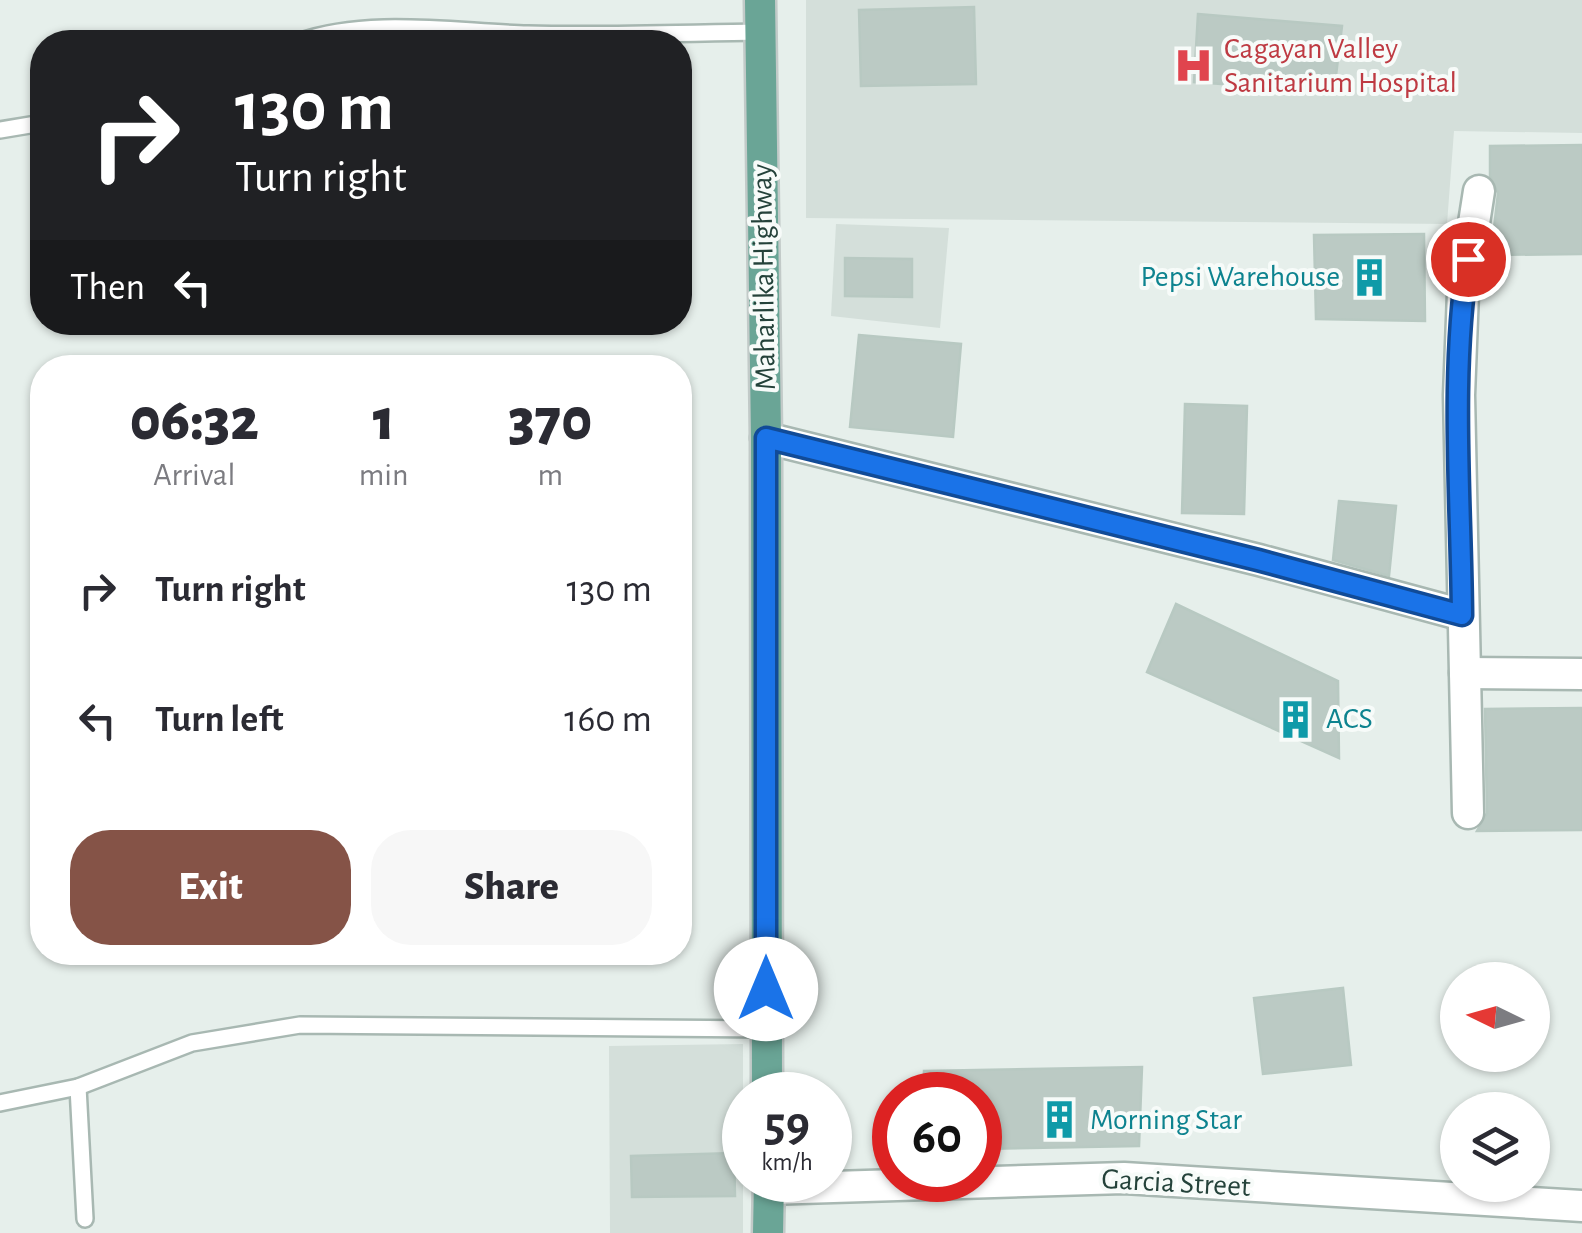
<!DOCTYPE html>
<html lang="en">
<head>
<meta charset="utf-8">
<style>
  :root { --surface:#fff; --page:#f7f7f7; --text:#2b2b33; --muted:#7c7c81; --accent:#855347 }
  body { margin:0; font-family:"Alegreya Sans",sans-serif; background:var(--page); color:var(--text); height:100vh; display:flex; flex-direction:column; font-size:38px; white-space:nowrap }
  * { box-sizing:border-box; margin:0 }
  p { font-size:32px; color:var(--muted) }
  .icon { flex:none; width:55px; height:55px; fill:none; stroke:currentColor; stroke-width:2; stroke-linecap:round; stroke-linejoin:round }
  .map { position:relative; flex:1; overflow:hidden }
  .sheet { position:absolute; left:30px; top:355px; width:662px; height:610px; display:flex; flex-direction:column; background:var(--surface); border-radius:40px; box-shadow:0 2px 8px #0004 }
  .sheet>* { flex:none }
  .banner { position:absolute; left:30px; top:30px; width:662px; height:305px; border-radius:40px; box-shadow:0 2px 8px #0004; background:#202124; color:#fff; overflow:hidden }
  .needle { width:65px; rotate:275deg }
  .fabs { position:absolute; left:1440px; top:962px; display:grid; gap:20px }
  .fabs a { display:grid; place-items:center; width:110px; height:110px; border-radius:50%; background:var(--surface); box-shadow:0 2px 8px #0004; font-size:50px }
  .speed { position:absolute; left:722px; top:1072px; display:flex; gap:20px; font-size:50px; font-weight:700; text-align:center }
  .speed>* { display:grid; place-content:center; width:130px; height:130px; border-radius:50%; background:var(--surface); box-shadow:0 2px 8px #0004; line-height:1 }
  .speed small { font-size:25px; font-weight:400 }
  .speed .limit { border:15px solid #d22; background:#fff; color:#111 }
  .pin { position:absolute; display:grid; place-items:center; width:85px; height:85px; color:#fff; margin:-42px; border:5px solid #fff; border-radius:50%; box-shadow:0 2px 10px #0007 }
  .me { position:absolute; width:110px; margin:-55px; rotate:0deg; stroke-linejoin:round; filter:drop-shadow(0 0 8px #0008) }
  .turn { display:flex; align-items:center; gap:35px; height:210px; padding:0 40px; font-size:45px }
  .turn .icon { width:130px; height:130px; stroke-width:2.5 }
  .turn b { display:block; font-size:70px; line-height:85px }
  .then { display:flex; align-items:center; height:95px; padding:0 40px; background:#0003; gap:20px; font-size:38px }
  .eta { display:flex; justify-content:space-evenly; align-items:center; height:170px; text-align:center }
  .eta b { font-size:60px; font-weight:800; line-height:70px }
  .primary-button { display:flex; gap:20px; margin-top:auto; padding:20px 40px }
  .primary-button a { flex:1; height:115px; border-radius:40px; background:var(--accent); color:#fff; font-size:40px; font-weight:800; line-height:115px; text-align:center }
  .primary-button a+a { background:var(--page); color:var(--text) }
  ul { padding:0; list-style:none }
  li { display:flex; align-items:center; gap:30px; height:130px; padding:0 40px }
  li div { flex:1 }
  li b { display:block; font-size:38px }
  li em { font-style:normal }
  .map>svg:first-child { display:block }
</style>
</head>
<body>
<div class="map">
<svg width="1582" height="1233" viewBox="0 0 1582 1233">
  <rect width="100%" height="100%" fill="#e6efeb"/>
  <g fill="#d4dfda">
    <polygon points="806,0 1582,0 1582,133 1454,131 1447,224 806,218"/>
    <polygon points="836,224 949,228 940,328 831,316"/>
    <polygon points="743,1044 743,1233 610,1233 609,1046"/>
  </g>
  <g fill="#bbcac4" stroke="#b8c9c2" stroke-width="2.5">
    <polygon points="974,7 976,84 861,86 859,10"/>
    <polygon points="1198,14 1342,26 1334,92 1194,82"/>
    <polygon points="1582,145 1582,254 1491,255 1498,193 1490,176 1490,146"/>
    <polygon points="1424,234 1425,321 1316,319 1314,235"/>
    <polygon points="845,258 912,259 912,297 845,296"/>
    <polygon points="859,335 961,344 953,437 850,427"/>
    <polygon points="1185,404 1247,406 1244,514 1182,513"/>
    <polygon points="1339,501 1396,506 1389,576 1333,560"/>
    <polygon points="1176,604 1338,681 1339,758 1147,672"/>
    <polygon points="1582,708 1582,830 1477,831 1487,813 1485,709"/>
    <polygon points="1343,988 1351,1065 1263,1074 1254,998"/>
    <polygon points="1142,1067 1139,1146 980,1149 980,1095 923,1095 924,1071"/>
    <polygon points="734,1153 735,1196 632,1197 631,1156"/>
  </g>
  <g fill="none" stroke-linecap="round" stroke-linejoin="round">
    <defs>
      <g id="lane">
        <path d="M298 42C369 17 454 32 528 34 605 36 683 33 760 32"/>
        <polyline points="0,130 42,123"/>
        <polyline points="78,1087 85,1219"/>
        <polyline points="0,1103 78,1087 192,1043 300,1025 766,1029"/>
      </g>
      <g id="street">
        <polyline points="766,438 1259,560 1463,615"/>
        <polyline points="1465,673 1582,674"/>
        <polyline points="1468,813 1459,395 1463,293 1479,191"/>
        <polyline points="769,1189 1124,1178 1582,1206"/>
      </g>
      <g id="primary">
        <polyline points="760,0 766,438 767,1095"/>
        <polyline points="768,1233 769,1180"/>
      </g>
    </defs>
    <use href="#lane" stroke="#a8b8b2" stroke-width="20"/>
    <use href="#street" stroke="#a8b8b2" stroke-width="35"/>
    <use href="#primary" stroke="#c2cac8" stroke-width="35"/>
    <use href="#lane" stroke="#fff" stroke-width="15"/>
    <use href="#street" stroke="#fff" stroke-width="30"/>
    <use href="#primary" stroke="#6aa596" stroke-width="30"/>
  </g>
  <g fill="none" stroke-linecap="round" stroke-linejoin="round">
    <defs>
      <path id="route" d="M766 989V438L1258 560 1462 615C1461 498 1450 375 1468 259"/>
    </defs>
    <use href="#route" stroke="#114b97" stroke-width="25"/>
    <use href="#route" stroke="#1a73e8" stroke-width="18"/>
  </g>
  <defs>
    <symbol id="hospital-bare" viewBox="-9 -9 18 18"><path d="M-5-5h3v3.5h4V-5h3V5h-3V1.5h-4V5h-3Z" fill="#e0444e" stroke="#f7fbf9" stroke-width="2.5" paint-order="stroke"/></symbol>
    <symbol id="building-bare" viewBox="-9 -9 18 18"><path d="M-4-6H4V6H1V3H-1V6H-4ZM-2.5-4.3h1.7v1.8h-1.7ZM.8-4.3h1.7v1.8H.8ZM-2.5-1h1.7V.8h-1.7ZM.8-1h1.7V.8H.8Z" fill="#0f9aa8" stroke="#f7fbf9" stroke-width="2.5" paint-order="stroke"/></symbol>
  </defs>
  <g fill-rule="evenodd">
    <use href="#hospital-bare" x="1166" y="38" width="55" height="55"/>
    <use href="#building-bare" x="1342" y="250" width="55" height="55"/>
    <use href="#building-bare" x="1268" y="692" width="55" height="55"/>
    <use href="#building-bare" x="1032" y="1092" width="55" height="55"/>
  </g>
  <g text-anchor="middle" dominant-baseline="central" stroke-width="8" stroke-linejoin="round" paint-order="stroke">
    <g font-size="30" fill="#be3a42" stroke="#f7fbf9" text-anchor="start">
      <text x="1224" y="49">Cagayan Valley<tspan x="1224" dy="34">Sanitarium Hospital</tspan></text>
    </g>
    <g font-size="30" fill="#24423a" stroke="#f7fbf9">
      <text transform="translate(764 277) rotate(-91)">Maharlika Highway</text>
      <text transform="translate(1176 1183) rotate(3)">Garcia Street</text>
    </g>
    <g font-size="30" fill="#0d838f" stroke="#f7fbf9" text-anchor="start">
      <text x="1340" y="277" text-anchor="end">Pepsi Warehouse</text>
      <text x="1326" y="719">ACS</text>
      <text x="1090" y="1120">Morning Star</text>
    </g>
  </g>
</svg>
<div class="fabs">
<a><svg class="needle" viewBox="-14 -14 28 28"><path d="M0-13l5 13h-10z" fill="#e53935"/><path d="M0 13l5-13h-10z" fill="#7c7c81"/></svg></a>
<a><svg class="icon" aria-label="layers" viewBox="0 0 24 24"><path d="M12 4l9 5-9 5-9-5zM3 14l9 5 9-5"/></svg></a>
</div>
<div class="speed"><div>59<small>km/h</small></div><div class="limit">60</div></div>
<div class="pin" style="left:1468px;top:259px;background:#d93025"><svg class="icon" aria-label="arrive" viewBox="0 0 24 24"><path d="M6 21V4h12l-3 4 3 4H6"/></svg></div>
<svg class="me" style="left:766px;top:989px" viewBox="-20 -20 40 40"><circle r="19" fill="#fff"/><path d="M0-13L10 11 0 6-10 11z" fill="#1a73e8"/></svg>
<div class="banner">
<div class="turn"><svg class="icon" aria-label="right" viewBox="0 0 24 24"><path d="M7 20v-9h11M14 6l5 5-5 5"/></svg><div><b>130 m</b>Turn right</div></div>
<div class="then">Then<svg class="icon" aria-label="left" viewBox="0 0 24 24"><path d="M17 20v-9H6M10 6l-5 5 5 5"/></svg></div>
</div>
<section class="sheet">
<div class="eta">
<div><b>06:32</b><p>Arrival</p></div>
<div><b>1</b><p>min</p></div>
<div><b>370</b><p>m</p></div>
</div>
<ul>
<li><svg class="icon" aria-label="right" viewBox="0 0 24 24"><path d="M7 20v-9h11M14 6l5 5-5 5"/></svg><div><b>Turn right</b></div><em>130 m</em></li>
<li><svg class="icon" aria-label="left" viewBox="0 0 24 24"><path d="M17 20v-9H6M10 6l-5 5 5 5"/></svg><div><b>Turn left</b></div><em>160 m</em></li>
</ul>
<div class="primary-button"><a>Exit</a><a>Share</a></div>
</section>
</div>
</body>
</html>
